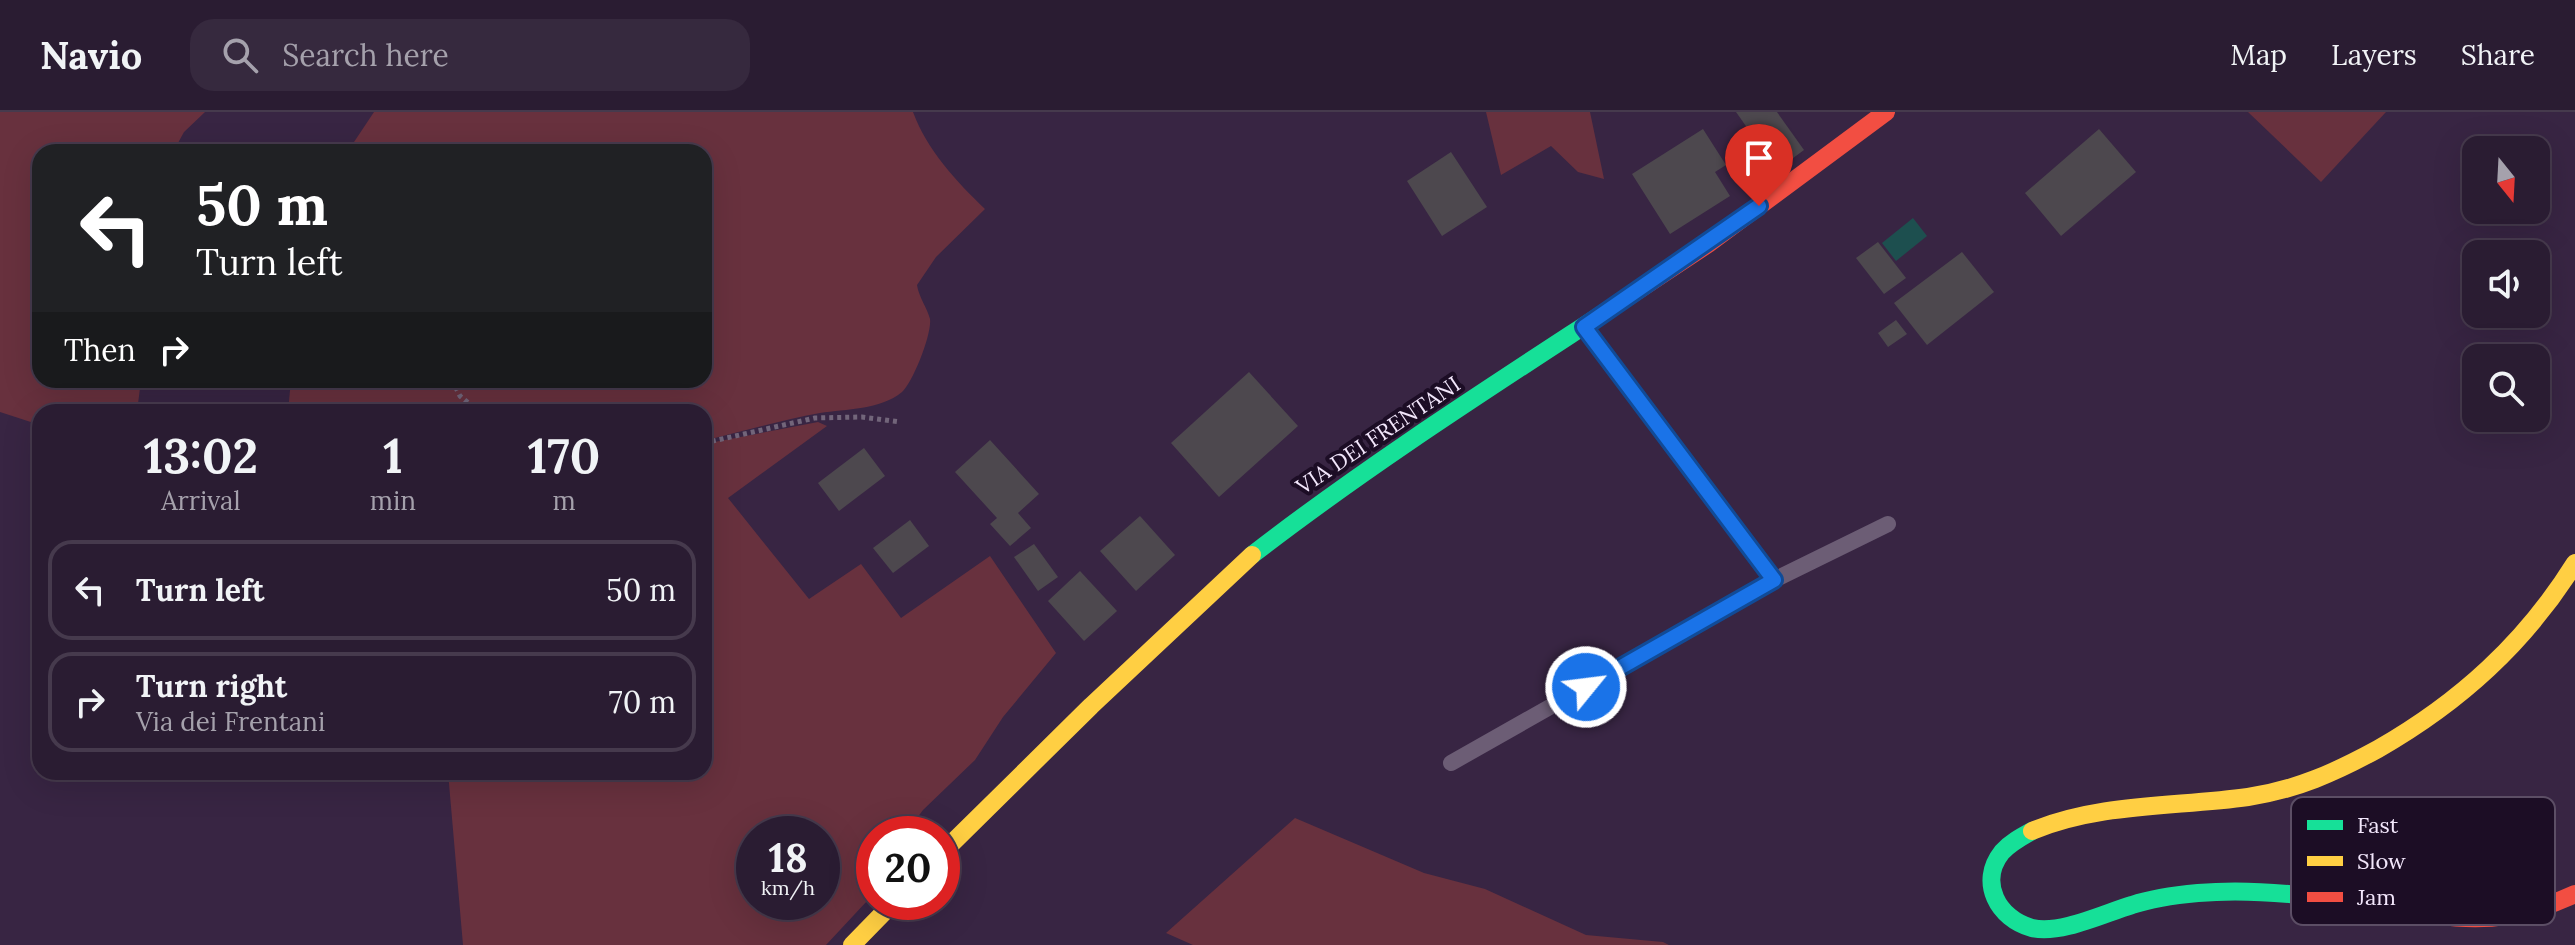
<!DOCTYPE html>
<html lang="en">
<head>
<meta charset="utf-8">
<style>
  :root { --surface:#2a1c32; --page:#36293e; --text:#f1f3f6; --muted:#a5a1ac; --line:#463a4d }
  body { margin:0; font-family:Lora,serif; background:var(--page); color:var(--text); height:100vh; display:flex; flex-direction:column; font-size:30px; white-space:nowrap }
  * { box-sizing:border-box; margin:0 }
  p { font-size:26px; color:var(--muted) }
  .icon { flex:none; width:44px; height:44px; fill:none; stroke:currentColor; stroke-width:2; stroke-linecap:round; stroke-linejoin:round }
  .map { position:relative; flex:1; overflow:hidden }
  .details { position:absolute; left:32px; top:292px; width:680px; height:376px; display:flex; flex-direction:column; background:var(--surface); border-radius:24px; box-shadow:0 8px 32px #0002,0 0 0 2px var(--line) }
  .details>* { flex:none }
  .banner { position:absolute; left:32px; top:32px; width:680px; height:244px; border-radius:24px; box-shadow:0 8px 32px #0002,0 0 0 2px var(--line); background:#202124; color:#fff; overflow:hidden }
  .needle { width:52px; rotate:162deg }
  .fabs { position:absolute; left:2462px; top:24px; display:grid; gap:16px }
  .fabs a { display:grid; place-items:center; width:88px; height:88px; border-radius:16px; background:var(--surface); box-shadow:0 8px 32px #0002,0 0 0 2px var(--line); font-size:40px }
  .speed { position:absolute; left:736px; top:704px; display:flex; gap:16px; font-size:40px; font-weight:700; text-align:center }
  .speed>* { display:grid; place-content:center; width:104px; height:104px; border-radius:50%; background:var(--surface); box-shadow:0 8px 32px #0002,0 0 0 2px var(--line); line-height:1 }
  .speed small { font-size:20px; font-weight:400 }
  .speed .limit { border:12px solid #d22; background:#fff; color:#111 }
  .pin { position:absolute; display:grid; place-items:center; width:68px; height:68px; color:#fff; margin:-82px -34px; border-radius:50% 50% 50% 0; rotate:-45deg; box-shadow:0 0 8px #0007 }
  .pin .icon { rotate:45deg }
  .me { position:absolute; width:88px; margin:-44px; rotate:61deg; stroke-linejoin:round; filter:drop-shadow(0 0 6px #0008) }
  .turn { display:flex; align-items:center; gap:28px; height:168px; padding:0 32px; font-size:36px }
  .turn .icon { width:104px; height:104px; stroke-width:2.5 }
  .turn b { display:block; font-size:56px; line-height:68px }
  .then { display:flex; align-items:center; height:76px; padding:0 32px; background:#0003; gap:16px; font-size:30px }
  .eta { display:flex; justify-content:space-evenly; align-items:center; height:136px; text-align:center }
  .eta b { font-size:48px; font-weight:700; line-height:56px }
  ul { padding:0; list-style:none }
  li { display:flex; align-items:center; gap:24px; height:100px; margin:0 16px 12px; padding:0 16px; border:4px solid var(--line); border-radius:24px }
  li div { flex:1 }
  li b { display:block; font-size:30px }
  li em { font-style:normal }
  header { display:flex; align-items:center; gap:48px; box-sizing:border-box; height:112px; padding:0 40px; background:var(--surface); border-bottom:2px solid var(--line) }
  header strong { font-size:38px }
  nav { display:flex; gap:44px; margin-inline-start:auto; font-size:28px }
  .search { width:560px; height:72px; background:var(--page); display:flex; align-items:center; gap:20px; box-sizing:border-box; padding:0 28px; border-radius:24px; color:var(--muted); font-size:30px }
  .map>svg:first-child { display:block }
</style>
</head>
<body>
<header>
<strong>Navio</strong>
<div class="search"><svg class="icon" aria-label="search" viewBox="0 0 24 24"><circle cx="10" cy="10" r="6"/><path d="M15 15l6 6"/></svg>Search here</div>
<nav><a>Map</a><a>Layers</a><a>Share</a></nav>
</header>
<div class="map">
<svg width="2575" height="833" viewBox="0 0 2575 833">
  <rect width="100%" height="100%" fill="#382543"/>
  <g fill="#68313e" fill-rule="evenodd">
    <polygon points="0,0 205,0 184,20 173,40 40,40 40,268 141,268 137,300 40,300 40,313 0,300"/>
    <path d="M374 0H913C927 38 956 69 985 97L936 145 917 173C919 186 927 195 930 207 932 222 913 270 902 280 880 298 846 297 820 301 782 308 744 319 707 328H704V300H288L291 268H704V40H342L354 30Z"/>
    <polygon points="1486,0 1590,0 1604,67 1578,60 1551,34 1501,63"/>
    <polygon points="2248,0 2386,0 2321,70"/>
    <path d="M818 310 827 314 728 386 809 487 861 452 901 506 990 444 1056 541 1003 605 975 648 923 698 905 722H874V776L867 789 826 833H463L448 660H704V332ZM754 722H822V790H754Z"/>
    <polygon points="1295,706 1424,761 1485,777 1586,823 1663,830 1669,833 1193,833 1166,821"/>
  </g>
  <polygon fill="#1d4f4f" points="1913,106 1927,124 1896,149 1882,131"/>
  <g fill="#4d484e">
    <polygon points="1736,0 1777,0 1804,38 1777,58"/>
    <polygon points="1703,17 1726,53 1715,60 1730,84 1670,122 1632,62"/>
    <polygon points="2099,17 2136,60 2061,124 2025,81"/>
    <polygon points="1451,40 1487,95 1442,124 1407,69"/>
    <polygon points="1878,130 1906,166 1884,182 1856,146"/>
    <polygon points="1962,140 1994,180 1927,233 1894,191"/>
    <polygon points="1896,208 1907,222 1888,235 1878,221"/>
    <polygon points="1249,260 1298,314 1219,385 1171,331"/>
    <polygon points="990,328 1039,382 1018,401 1031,416 1010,434 990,412 997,406 955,360"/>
    <polygon points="864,336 885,364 839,399 818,371"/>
    <polygon points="1140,404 1175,443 1136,479 1100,439"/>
    <polygon points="910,408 929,434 893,461 873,436"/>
    <polygon points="1034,432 1058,465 1038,479 1014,445"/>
    <polygon points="1080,459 1117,499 1084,529 1048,489"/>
  </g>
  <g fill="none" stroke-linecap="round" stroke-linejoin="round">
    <g stroke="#72657a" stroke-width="5" stroke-dasharray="4 4" stroke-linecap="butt">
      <polyline points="452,268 460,284 479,300"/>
      <polyline points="704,331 815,306 862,305 900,310"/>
    </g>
    <g stroke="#6c5d75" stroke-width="16">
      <polyline points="1774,468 1888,412"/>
      <polyline points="1451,651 1774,468 1585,217"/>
    </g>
    <g stroke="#16e098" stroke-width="18">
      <path d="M1252 443C1371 351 1497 271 1622 189"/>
      <path d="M2032 719C2021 725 2010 731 2002 740 1978 770 1998 807 2032 816 2060 823 2105 801 2132 793 2153 786 2176 783 2198 781 2278 774 2357 792 2436 803"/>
    </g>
    <g stroke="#ffcf43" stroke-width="18">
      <path d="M2032 719C2099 691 2176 695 2248 685 2296 678 2336 660 2378 637 2460 590 2525 531 2575 451"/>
      <polyline points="942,741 1091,594 1252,443"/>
      <polyline points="852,833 894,790"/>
    </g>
    <g stroke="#f24e42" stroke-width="18">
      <polyline points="1622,189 1708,132 1886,0"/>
      <path d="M2436 803C2488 811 2527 804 2575 782"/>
    </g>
  </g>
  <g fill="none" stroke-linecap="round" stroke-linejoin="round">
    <defs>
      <polyline id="route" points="1586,575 1774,468 1584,215 1759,94"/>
    </defs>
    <use href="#route" stroke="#114b97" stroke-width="20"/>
    <use href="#route" stroke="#1a73e8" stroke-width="14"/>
  </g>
  <g text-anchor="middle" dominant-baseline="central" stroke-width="8" stroke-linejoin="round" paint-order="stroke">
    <g font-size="22" fill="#f2e6fb" stroke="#1c0d25">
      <text transform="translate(1378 323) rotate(-34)">VIA DEI FRENTANI</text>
    </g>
  </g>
  <rect x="2291" y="685" width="264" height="128" rx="12" fill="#1c0d25" stroke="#5c4e65" stroke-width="2"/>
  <rect x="2307" y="708" width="36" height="10" fill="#16e098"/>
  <rect x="2307" y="744" width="36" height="10" fill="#ffcf43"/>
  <rect x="2307" y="780" width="36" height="10" fill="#f24e42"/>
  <g font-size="22" fill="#f2e6fb">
    <text x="2357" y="721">Fast</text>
    <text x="2357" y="757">Slow</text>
    <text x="2357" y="793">Jam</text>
  </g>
</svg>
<div class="fabs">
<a><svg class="needle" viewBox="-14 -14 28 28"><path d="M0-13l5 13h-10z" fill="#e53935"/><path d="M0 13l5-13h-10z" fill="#a5a1ac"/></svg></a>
<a><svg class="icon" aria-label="sound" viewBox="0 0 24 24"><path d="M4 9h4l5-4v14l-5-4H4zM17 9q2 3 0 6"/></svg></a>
<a><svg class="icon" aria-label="search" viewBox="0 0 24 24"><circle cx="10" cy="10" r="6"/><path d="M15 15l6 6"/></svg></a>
</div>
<div class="speed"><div>18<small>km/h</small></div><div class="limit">20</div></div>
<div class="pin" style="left:1759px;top:94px;background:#d93025"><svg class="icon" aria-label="arrive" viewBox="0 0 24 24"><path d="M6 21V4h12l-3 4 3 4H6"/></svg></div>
<svg class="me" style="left:1586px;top:575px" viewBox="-20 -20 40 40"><circle r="17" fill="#1a73e8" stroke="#fff" stroke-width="3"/><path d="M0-11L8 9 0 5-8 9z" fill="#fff"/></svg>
<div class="banner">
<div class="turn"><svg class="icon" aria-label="left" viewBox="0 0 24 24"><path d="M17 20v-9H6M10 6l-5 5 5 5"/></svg><div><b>50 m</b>Turn left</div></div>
<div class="then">Then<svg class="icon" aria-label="right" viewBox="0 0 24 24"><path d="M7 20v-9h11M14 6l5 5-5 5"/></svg></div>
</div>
<section class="details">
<div class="eta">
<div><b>13:02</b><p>Arrival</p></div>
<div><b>1</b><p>min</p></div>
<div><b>170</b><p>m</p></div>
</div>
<ul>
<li><svg class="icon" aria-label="left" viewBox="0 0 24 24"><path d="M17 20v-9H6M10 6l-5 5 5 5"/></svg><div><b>Turn left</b></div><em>50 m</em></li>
<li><svg class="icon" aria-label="right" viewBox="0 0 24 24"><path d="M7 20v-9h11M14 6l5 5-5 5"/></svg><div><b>Turn right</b><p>Via dei Frentani</p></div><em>70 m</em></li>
</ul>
</section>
</div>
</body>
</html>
